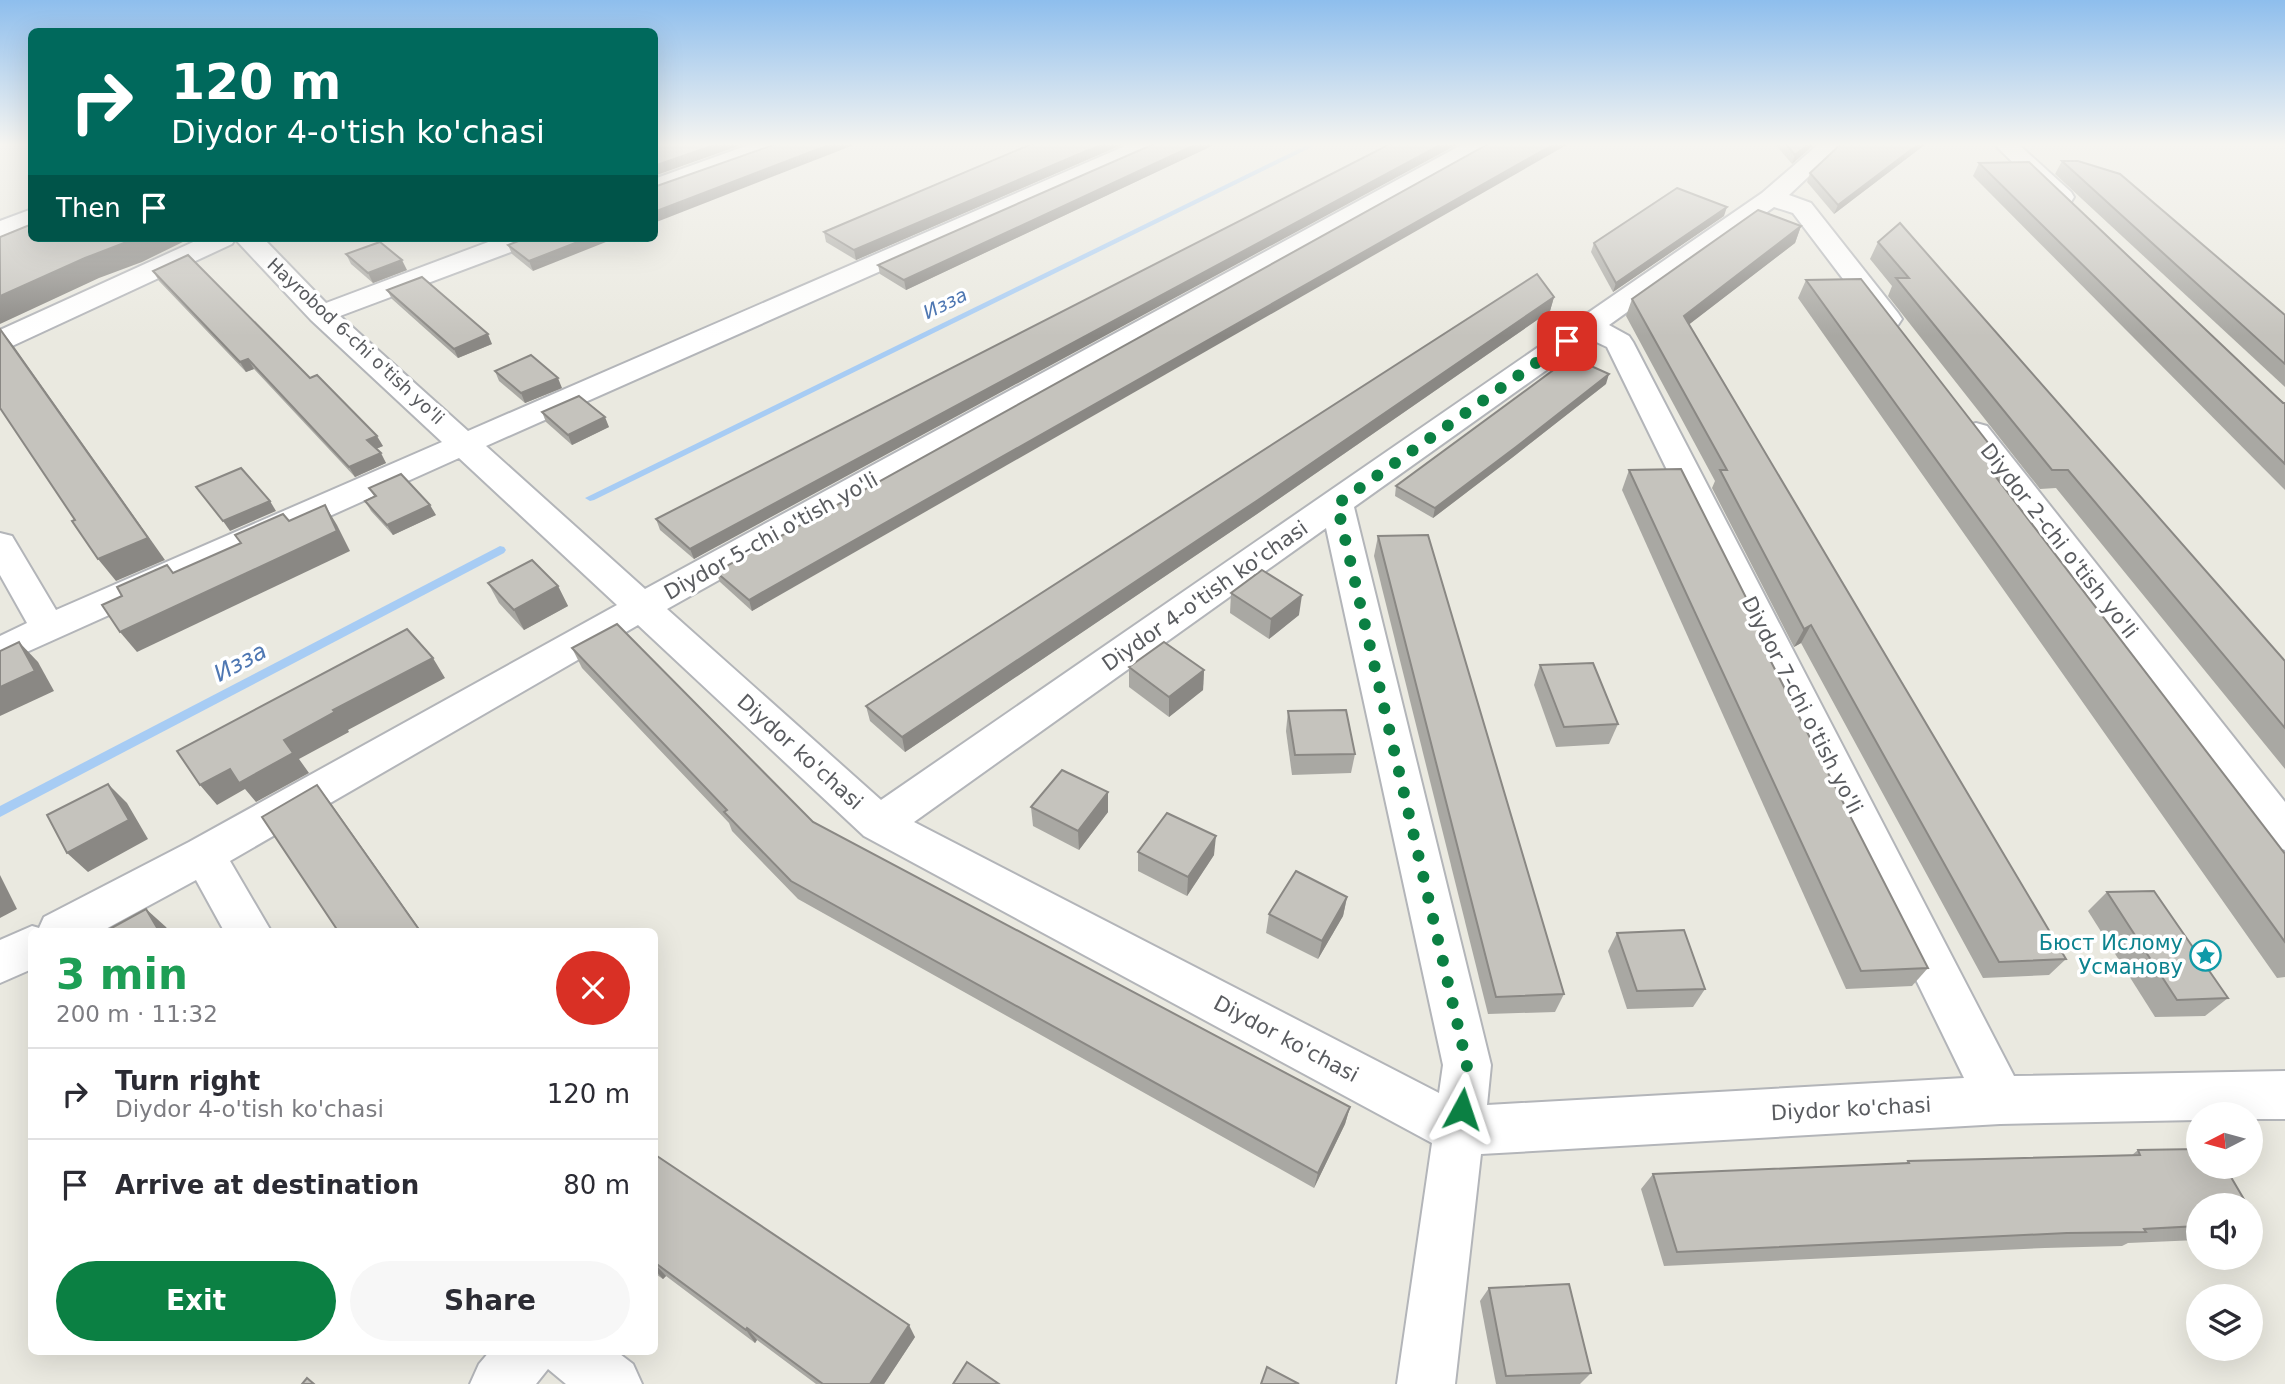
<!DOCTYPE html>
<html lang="en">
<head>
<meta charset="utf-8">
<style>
  :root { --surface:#fff; --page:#f7f7f7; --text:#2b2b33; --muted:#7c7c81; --line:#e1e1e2; --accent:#0b8043 }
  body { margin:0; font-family:"DejaVu Sans",sans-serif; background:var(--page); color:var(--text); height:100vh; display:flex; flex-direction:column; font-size:26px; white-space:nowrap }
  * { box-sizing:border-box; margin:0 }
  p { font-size:23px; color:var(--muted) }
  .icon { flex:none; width:38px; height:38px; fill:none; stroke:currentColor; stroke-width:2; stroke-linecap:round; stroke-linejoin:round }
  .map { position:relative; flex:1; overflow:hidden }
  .details { position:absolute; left:28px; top:928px; width:630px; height:427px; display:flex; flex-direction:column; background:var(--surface); border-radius:10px; box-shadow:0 7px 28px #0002 }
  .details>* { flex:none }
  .banner { position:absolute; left:28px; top:28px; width:630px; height:214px; border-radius:10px; box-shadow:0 7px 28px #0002; background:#00695c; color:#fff; overflow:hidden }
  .needle { width:46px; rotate:264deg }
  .controls { position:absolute; left:2186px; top:1102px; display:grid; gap:14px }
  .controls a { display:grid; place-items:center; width:77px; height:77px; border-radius:50%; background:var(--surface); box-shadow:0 7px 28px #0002; font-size:35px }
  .pin { position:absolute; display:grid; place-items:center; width:60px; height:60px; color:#fff; margin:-30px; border-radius:14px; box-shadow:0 4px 10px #0006 }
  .me { position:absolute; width:77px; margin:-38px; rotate:5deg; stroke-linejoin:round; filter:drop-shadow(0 0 5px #0008) }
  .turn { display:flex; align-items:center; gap:24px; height:147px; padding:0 28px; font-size:32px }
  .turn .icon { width:91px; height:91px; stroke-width:2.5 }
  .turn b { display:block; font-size:49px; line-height:60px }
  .then { display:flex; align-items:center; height:66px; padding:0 28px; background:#0003; gap:14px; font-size:26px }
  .round { display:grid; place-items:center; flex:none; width:74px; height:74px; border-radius:37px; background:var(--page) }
  .summary { display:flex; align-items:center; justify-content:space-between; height:119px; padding:0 28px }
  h1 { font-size:42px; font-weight:700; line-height:52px; color:#1e9e55 }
  .button { display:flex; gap:14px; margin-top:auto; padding:14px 28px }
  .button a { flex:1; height:80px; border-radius:42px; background:var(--accent); color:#fff; font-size:28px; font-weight:700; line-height:80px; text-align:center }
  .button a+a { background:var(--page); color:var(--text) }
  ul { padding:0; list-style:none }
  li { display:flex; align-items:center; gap:21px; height:91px; padding:0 28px; border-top:2px solid var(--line) }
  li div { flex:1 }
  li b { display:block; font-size:26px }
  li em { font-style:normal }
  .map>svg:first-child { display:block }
</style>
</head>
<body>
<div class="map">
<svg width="2285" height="1384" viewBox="0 0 2285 1384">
  <rect width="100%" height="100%" fill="#eae9e0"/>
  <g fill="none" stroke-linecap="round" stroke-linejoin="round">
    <g fill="#a7ccf4" fill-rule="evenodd">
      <polygon points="1311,143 1320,143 594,500 590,501 585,498"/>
      <polygon points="500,546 504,547 506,550 504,553 0,817 0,806"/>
    </g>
    <defs>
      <g id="minor">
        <polygon points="754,143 787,143 783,148 654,195 654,179"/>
        <path d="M1132 143H1162L1158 148 486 446 645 589 1465 143H1493L1490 148 667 609 881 800 1762 193 1820 143H1844L1789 195 1811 203 1898 313 1902 319 1898 325 1888 327 1878 325 1793 213 1774 207 1609 325 1629 336 1633 342 2014 1076 2285 1071V1119H2250V1115H2198V1120L2000 1124 1481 1154 1455 1384H1397L1432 1143 864 836 638 625 230 861 271 931H224L196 880 102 931H32V969L0 983V940L32 926 39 928 44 917 189 842 617 605 459 458 0 664V636L27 623 0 575V533L12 536 56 610 442 442 311 320 235 239 232 244 10 347 0 350V330L202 238H263L326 303 499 238H536L532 244 340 316 468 431ZM1590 339 1607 347 1964 1078 1487 1105 1491 1065 1354 507ZM1326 528 1443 1065 1439 1093 914 822Z"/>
        <polygon points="1993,143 2017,143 2071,192 2074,197 2071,202 2062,204 2053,202"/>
        <polygon points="1976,423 1987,426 2285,802 2285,850 2270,845 1965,440 1960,433 1965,426"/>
        <polygon points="490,1351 616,1351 633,1364 642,1384 566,1384 548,1369 536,1384 470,1384 479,1364"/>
      </g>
      <polygon id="secondary" points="32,209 32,226 0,238 0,221"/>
    </defs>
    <use href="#minor" stroke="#b3b5b9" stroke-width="4"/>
    <use href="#secondary" stroke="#b4b6bb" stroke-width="4"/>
    <use href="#minor" fill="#fff" fill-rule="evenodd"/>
    <use href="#secondary" fill="#fff" fill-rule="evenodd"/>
  </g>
  <g fill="#a9a8a3">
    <polygon points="1034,143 1126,143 856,260 826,242 824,232"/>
    <polygon points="1156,143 1218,143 906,290 880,274 878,265"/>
    <polygon points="1392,143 694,559 660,530 656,519"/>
    <polygon points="1490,143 752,611 720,582 716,572"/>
    <polygon points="1774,143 1816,143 1792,164"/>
    <polygon points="1927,143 1834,214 1807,182 1810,173"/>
    <polygon points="2062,161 2285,315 2285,387 2055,174"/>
    <polygon points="1979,163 2285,403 2285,490 1973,176"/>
    <polygon points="1724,216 1613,292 1591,252 1594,243"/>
    <polygon points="1801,226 1795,243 1689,324 2066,959 2049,975 1983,978 1801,643 1794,647 1712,488 1715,481 1626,316 1632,299"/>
    <polygon points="526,238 533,271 512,254 508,245"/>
    <polygon points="1878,242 2285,661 2285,769 2056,488 2040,489 1888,296 1892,286 1870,259"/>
    <polygon points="346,254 407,270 373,283 351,264"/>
    <polygon points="153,271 310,378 383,446 376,449 386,463 355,477 254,369 246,372 159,281"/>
    <polygon points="1806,280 2010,471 2002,484 2285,854 2285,977 2277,978 1798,298"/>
    <polygon points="387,290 492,344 458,358 392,299"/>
    <polygon points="1554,297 1550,311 1257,514 905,752 870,721 866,706"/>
    <polygon points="495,371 562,388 525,403 499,381"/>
    <polygon points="1606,384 1513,457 1433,518 1395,496 1396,486"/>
    <polygon points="542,412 609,427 572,445 546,422"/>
    <polygon points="1629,470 1766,652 1928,968 1912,986 1846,989 1622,490"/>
    <polygon points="369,488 436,515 393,535 371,511 365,501 374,496"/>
    <polygon points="1378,536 1564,994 1555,1012 1488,1014 1374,556"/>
    <polygon points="488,583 558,586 568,606 524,630 499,603"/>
    <polygon points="1231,593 1299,615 1269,639 1230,613"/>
    <polygon points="572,648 813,822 1350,1107 1345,1124 1314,1188 798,899 732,831 729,823 582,668"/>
    <polygon points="1540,665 1618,724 1609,744 1556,747 1534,685"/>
    <polygon points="1129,667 1204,670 1203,690 1169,717 1129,687"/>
    <polygon points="1288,711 1355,754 1351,773 1292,775 1286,731"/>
    <polygon points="1031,807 1108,812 1079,850 1033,826"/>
    <polygon points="1138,852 1214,855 1187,896 1138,871"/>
    <polygon points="2107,892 2228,998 2205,1016 2155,1017 2088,911"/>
    <polygon points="1347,897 1343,916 1318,959 1266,933 1269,914"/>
    <polygon points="1617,933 1705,989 1693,1007 1627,1009 1608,951"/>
    <polygon points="2138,1150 2198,1206 2198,1240 2128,1243 2122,1246 2045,1248 1664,1266 1641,1189 1653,1174 1905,1163 1908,1161 2132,1155"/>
    <polygon points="654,1154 915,1337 884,1384 816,1384 757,1340 755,1343 666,1276 663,1279 654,1273"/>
    <polygon points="2250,1209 2259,1224 2250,1229"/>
    <polygon points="1489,1288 1591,1373 1580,1384 1496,1384 1480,1301"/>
  </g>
  <g fill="#8a8884">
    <polygon points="720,143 747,143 654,176 654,166"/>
    <polygon points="834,143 859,143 654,223 654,212"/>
    <polygon points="1105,143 1126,143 856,260 854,250"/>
    <polygon points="1199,143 1218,143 906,290 904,280"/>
    <polygon points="1444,143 1460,143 694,559 690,549"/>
    <polygon points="1556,143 1570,143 752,611 749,600"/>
    <polygon points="1810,143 1816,143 1792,164 1795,155"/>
    <polygon points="1920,143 1927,143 1834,214 1838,205"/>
    <polygon points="1727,207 1724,216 1613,292 1616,283"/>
    <polygon points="1801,226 1795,243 1678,333 1684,316"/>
    <polygon points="137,238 191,238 142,262 99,278 0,324 0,296 85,258"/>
    <polygon points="588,238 616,238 533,271 529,261"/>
    <polygon points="402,260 407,270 373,283 368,273"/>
    <polygon points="1554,297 1550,311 1257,514 905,752 902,737"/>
    <polygon points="0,329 15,348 165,560 116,581 98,559"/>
    <polygon points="488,334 492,344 458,358 454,349"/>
    <polygon points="248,359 254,369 246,372 240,362"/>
    <polygon points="1609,374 1606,384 1513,457 1433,518 1435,508"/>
    <polygon points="558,378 562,388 525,403 521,393"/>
    <polygon points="605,417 609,427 572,445 568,435"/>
    <polygon points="377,436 383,446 373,450 367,440"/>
    <polygon points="381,453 386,463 355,477 349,467"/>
    <polygon points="270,501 276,511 230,531 223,521"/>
    <polygon points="325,505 337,525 350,551 137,652 120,632"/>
    <polygon points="430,505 436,515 393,535 387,525"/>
    <polygon points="558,586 568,606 524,630 514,610"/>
    <polygon points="1302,595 1299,615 1269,639 1271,619"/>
    <polygon points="1811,625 1801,643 1794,647 1804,629"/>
    <polygon points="19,642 38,662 54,691 0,716 0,687"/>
    <polygon points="433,658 445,678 348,730 349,732 299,759 309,773 256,802 245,789 217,805 200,785 284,740 333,710"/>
    <polygon points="1204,670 1203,690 1169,717 1169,697"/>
    <polygon points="108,784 127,803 148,839 88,872 67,853"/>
    <polygon points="317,785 332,805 421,931 420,931"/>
    <polygon points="1108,792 1108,812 1079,850 1078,831"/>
    <polygon points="1216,836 1214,855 1187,896 1188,877"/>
    <polygon points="0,875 17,909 0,918"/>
    <polygon points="1347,897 1343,916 1318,959 1322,941"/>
    <polygon points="146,909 166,927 169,931 159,931"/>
    <polygon points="1350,1107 1345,1124 1314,1188 1318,1173"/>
    <polygon points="654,1263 666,1276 663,1279 654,1269"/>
    <polygon points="909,1325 915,1337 884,1384 870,1384"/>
    <polygon points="747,1328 757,1340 755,1343 746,1330"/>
  </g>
  <g fill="#c5c3bd" stroke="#8a8884" stroke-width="2">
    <polygon points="658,143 720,143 654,166 654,144"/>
    <polygon points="779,143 834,143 654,212 654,187"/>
    <polygon points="1034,143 1105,143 854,250 824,232"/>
    <polygon points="1156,143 1199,143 904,280 878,265"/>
    <polygon points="1392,143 1444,143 690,549 656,519"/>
    <polygon points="1490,143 1556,143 749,600 716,572"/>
    <polygon points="1785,143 1810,143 1795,155"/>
    <polygon points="1842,143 1920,143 1838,205 1810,173"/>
    <polygon points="2062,161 2078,161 2120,174 2285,315 2285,364"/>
    <polygon points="2029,162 2283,403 2285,403 2285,464 1979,163"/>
    <polygon points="1677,188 1727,207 1616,283 1594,243"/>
    <polygon points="1758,210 1801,226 1684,316 2066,959 1999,962 1811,625 1804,629 1720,470 1727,470 1632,299"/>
    <polygon points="1900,223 2285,661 2285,728 2068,470 2052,470 1896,278 1909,278 1878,242"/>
    <polygon points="32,224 32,238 137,238 85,258 0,296 0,237"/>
    <polygon points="526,238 588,238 529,261 508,245"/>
    <polygon points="380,242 402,260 368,273 346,254"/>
    <polygon points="188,255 310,378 317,375 377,436 367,440 381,453 349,467 248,359 240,362 153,271"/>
    <polygon points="1537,274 1554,297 1258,500 902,737 866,706"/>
    <polygon points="422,277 488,334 454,349 387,290"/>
    <polygon points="1861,279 2010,471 1992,472 2285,854 2285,942 1806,280"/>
    <polygon points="0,329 148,538 98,559 72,521 75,520 0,408"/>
    <polygon points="531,355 558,378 521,393 495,371"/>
    <polygon points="1571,357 1609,374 1516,447 1435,508 1396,486"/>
    <polygon points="579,396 605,417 568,435 542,412"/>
    <polygon points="241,468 270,501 223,521 196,487"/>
    <polygon points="1681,469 1770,645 1764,648 1928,968 1861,971 1629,470"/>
    <polygon points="401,474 430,505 387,525 365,501 376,496 369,488"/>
    <polygon points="325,505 337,531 120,632 102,605 122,596 117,587 167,565 173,573 241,543 235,535 283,514 289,521"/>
    <polygon points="1428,535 1564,994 1496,997 1378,536"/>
    <polygon points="532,560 558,586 514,610 488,583"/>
    <polygon points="1262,570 1302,595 1271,619 1231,593"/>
    <polygon points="617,624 813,822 1350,1107 1318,1173 791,881 724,812 727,810 572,648"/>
    <polygon points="407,629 433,658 333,710 335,712 284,740 293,753 239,783 230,769 200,785 177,751"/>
    <polygon points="19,642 35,671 0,687 0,651"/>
    <polygon points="1164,642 1204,670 1169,697 1129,667"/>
    <polygon points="1593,663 1618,724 1564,727 1540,665"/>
    <polygon points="1346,710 1355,754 1295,755 1288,711"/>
    <polygon points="1062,770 1108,792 1078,831 1031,807"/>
    <polygon points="108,784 129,820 67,853 47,815"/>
    <polygon points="317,785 420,931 338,931 262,817"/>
    <polygon points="1167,813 1216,836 1188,877 1138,852"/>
    <polygon points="1296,871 1347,897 1322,941 1269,914"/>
    <polygon points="2154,891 2228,998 2177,1000 2107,892"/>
    <polygon points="146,909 159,931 106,931"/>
    <polygon points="1684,930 1705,989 1637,991 1617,933"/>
    <polygon points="2198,1149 2198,1167 2225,1167 2248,1206 2198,1206 2198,1226 2144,1229 2146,1232 2067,1233 1677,1252 1653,1174 1909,1163 1908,1161 2140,1155 2138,1150"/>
    <polygon points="654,1154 909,1325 870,1384 823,1384 747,1328 746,1330 654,1262"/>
    <polygon points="2250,1209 2259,1224 2250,1224"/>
    <polygon points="1569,1284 1591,1373 1506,1376 1489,1288"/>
    <polygon points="967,1362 999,1384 953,1384"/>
    <polygon points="1267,1367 1299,1384 1261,1384"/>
    <polygon points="307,1378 314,1384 302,1384"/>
  </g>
  <linearGradient id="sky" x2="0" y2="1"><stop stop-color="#8ebeed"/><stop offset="0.43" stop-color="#f6f5f1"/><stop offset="1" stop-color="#f6f5f1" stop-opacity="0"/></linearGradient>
  <rect width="2285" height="336" fill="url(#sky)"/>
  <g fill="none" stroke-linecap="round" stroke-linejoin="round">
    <polyline stroke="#0b8043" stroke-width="12" stroke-dasharray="0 21.6" points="1462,1109 1467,1065 1337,504 1567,341"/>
  </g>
  <defs>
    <symbol id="sight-ring" viewBox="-11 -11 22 22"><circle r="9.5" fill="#fff" stroke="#0f9aa8" stroke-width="1.5"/><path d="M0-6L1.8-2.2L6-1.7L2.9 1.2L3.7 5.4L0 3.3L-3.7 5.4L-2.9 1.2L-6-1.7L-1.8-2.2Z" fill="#0f9aa8"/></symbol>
  </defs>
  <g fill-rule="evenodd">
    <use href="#sight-ring" x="2188" y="938" width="35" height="35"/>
  </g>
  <g text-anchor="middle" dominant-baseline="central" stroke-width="7" stroke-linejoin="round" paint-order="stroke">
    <g font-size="18" fill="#595b5f" stroke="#fff">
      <text transform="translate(356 341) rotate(43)">Hayrobod 6-chi o'tish yo'li</text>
    </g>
    <g font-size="19" font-style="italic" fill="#4e77b2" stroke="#fff">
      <text transform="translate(945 303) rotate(-26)">Изза</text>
    </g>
    <g font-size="21" fill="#595b5f" stroke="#fff">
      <text transform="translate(771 536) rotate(-29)">Diydor 5-chi o'tish yo'li</text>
      <text transform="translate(2059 541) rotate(52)">Diydor 2-chi o'tish yo'li</text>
      <text transform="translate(1205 596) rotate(-35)">Diydor 4-o'tish ko'chasi</text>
      <text transform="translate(1802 705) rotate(63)">Diydor 7-chi o'tish yo'li</text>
      <text transform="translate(800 752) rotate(42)">Diydor ko'chasi</text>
      <text transform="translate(1286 1039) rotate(28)">Diydor ko'chasi</text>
      <text transform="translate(1851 1109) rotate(-3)">Diydor ko'chasi</text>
    </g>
    <g font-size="21" fill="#0d838f" stroke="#fff" text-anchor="end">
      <text x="2183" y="943">Бюст Ислому<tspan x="2183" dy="24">Усманову</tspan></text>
    </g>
    <g font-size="23" font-style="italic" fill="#4e77b2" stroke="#fff">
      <text transform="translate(240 662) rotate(-28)">Изза</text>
    </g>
  </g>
</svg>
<div class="controls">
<a><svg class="needle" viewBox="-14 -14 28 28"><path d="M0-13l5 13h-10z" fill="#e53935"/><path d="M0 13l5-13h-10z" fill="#7c7c81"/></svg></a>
<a><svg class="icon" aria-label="sound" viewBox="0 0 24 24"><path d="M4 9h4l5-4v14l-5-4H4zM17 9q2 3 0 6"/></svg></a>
<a><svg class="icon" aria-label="layers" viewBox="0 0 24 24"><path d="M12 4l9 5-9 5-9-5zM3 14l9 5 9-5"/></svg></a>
</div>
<div class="pin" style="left:1567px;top:341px;background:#d93025"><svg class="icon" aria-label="arrive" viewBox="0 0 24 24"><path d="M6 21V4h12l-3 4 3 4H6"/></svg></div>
<svg class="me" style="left:1462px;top:1109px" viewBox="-20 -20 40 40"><path d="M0-17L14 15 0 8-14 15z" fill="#0b8043" stroke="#fff" stroke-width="4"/></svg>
<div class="banner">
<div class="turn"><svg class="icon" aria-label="right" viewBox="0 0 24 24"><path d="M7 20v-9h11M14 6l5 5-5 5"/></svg><div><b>120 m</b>Diydor 4-o'tish ko'chasi</div></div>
<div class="then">Then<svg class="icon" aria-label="arrive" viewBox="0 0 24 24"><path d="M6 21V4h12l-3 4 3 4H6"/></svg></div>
</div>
<section class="details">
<div class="summary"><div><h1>3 min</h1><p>200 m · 11:32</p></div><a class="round" style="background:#d93025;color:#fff"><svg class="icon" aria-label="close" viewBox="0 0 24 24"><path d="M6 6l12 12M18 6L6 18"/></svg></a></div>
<ul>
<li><svg class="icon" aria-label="right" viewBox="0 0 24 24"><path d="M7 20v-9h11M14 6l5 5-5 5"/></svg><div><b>Turn right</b><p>Diydor 4-o'tish ko'chasi</p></div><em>120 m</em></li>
<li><svg class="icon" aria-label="arrive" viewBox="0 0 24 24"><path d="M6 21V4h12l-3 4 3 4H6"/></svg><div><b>Arrive at destination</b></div><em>80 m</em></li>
</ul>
<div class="button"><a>Exit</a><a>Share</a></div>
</section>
</div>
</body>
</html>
